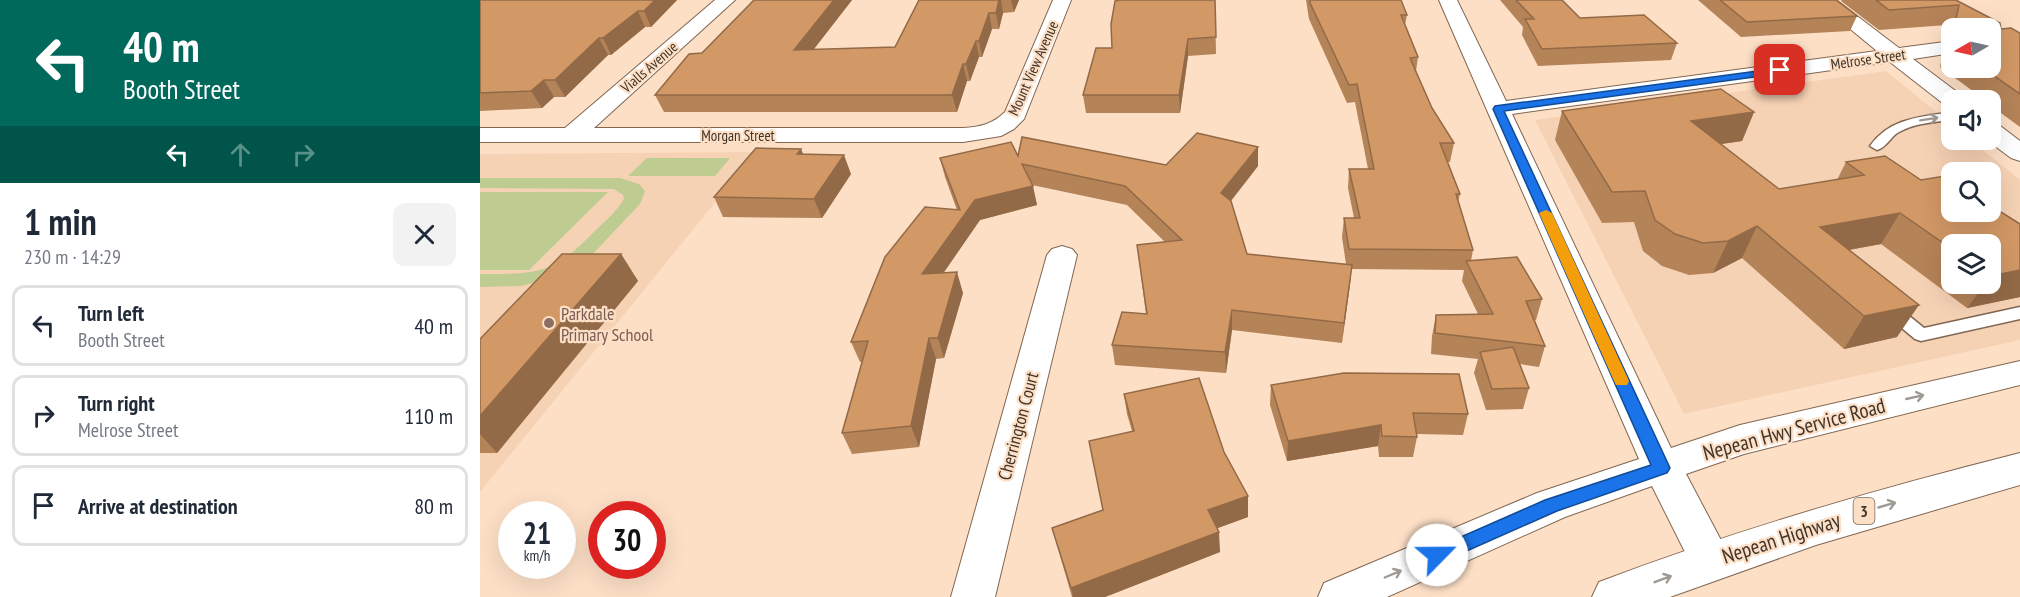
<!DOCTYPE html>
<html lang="en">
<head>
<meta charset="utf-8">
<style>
  :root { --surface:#fff; --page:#f2f2f3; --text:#1f2937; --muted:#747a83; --line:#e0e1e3 }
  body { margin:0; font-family:"PT Sans Narrow",sans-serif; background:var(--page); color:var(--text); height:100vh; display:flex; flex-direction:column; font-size:22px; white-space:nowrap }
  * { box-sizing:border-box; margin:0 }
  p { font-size:20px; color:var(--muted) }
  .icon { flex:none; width:33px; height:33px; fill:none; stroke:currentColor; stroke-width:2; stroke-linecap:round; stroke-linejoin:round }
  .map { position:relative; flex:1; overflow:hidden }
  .panel { display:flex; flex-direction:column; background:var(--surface); width:480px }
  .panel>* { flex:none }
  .guide { background:#00695c; color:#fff; overflow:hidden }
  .needle { width:39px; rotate:261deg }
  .fabs { position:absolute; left:1461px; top:18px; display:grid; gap:12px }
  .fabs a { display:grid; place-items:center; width:60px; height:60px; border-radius:12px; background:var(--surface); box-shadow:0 6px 24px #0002; font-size:30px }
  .speed { position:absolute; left:18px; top:501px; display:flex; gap:12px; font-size:30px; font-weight:700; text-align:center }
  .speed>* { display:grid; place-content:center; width:78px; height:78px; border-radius:50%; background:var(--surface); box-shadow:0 6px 24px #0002; line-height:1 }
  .speed small { font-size:15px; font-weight:400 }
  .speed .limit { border:9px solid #d22; background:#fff; color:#111 }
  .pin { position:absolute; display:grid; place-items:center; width:51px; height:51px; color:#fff; margin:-26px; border-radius:12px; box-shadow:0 3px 9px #0006 }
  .me { position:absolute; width:66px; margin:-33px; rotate:67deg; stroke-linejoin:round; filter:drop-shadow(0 0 4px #0008) }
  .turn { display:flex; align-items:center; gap:21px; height:126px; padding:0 24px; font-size:27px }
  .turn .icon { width:78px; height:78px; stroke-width:2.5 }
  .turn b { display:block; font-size:42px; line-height:51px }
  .lanes { display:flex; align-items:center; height:57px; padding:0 24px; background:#0003; justify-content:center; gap:30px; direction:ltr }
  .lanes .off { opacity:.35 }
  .round { display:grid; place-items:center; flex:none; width:63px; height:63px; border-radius:12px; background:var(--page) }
  .overview { display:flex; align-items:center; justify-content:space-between; height:102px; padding:0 24px }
  h1 { font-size:36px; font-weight:800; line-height:45px }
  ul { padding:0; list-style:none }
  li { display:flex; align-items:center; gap:18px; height:81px; margin:0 12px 9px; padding:0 12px; border:3px solid var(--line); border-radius:12px }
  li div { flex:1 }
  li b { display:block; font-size:22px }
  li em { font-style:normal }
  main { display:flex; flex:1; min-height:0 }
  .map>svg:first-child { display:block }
</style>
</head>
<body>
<main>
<section class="panel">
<div class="guide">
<div class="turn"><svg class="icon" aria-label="left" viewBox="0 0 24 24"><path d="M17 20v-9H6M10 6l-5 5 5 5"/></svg><div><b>40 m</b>Booth Street</div></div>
<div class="lanes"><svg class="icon" aria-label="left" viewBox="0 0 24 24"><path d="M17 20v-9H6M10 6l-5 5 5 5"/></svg><svg class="icon off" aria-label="ahead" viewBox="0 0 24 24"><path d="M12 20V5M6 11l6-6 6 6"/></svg><svg class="icon off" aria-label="right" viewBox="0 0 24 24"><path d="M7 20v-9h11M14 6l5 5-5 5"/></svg></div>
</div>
<div class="overview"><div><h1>1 min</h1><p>230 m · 14:29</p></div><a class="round"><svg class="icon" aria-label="close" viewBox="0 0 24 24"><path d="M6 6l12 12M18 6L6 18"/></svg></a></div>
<ul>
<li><svg class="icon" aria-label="left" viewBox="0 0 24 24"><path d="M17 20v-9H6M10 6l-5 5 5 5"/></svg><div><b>Turn left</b><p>Booth Street</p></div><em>40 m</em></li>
<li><svg class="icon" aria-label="right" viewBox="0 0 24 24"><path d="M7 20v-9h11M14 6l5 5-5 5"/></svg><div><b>Turn right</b><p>Melrose Street</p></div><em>110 m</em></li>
<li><svg class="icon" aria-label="arrive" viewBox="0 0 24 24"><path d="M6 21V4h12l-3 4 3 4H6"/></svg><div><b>Arrive at destination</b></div><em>80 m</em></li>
</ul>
</section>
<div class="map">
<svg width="1540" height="597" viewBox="0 0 1540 597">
  <rect width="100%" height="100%" fill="#fddfc6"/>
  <g fill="#f6d2b5" fill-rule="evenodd">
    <path d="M1406 71 1471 124 1472 140H1490L1540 180V340L1204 414 1055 120ZM1472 172H1510V212H1472ZM1472 244H1510V284H1472Z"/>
    <polygon points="276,152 0,492 0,154"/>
  </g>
  <g fill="#becc92">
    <polygon points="167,158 250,158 235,176 148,176"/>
    <path d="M0 178H140L159 184 165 191 160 204 110 257 57 282 41 286 0 287V274C60 274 73 274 116 230 125 221 137 211 144 199L143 195 134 189 0 188Z"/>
    <polygon points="0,192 128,192 49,270 0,270"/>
  </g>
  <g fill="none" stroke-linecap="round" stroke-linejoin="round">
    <defs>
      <g id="lane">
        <path d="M1472 112V120C1454 122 1435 123 1419 132 1411 136 1406 148 1397 150L1390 146C1410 118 1440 117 1472 112Z"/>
        <polygon points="1411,304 1417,306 1444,328 1540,307 1540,319 1441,341 1435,339 1405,314 1403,310 1405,306"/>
      </g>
      <g id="street">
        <path d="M235 0H255L114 128H483C500 127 513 124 525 112L573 0H591L544 119 534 129 521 136 483 142H0V128H85Z"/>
        <polygon points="959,0 977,0 1026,101 1397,51 1335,0 1356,0 1419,48 1472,41 1472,53 1433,59 1481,95 1484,100 1472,100 1472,107 1465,105 1410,62 1032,114 1191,448 1260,425 1540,361 1540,385 1264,454 1206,474 1252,561 1246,574 1231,580 1216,574 1172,486 1085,517 907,597 838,597 844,583 1057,493 1159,459"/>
        <polygon points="1510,123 1519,125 1540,141 1540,161 1531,158 1507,140 1510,140"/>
        <polygon points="582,246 592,249 597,255 515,597 471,597 567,255 572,249"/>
      </g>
      <path id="highway" d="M1540 453V485L1336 545 1190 597H1112L1119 582C1256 530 1397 489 1540 453Z"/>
    </defs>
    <use href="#lane" stroke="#816651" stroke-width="3"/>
    <use href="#street" stroke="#816651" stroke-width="2"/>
    <use href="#highway" stroke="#816651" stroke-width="2"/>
    <use href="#lane" fill="#fff" fill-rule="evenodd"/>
    <use href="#street" fill="#fff" fill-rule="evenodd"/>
    <use href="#highway" fill="#fff" fill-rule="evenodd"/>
  </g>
  <g fill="#b58358" fill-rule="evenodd">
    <polygon points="0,0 197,0 171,27 165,27 131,55 128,55 85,97 74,97 62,108 0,111"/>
    <polygon points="372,0 333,50 415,47 439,0 539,0 534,12 523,13 519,29 512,29 502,57 499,57 490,81 487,81 477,112 184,112 175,95"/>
    <polygon points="735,0 736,54 708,56 700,113 606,113 603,95 632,48 639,1"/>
    <polygon points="826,0 921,0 927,15 925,25 938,57 936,71 952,108 974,143 970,162 968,162 980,194 978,202 993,250 991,261 1062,299 1056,320 1055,320 1065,346 1059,367 1040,364 1049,388 1043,409 1006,410 994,373 998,359 951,354 952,336 956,315 998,314 982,281 984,270 871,269 862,343 752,330 746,373 635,365 632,345 666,314 657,245 685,242 647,205 552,185 557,205 500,220 463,273 483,293 464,358 456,359 439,447 372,454 362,433 382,362 380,362 371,342 477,210 465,177 460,158 538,156 686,165 778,166 751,201 767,254 866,264 862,237 864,218 874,218 868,188 869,169 888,169 875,102 867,103 829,19"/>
    <polygon points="1020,0 1082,0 1100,18 1197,43 1191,60 1058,66 1042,35 1043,27"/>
    <polygon points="1218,0 1356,0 1377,16 1370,31 1261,37"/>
    <polygon points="1362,0 1476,0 1521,29 1540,33 1540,127 1510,105 1510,100 1505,100 1460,67 1462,57 1472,40 1472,68 1510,68 1510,28 1472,28 1472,39 1465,40 1467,25 1399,30 1361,1"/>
    <path d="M1082 111 1274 112 1262 141 1241 144 1299 189 1357 180 1366 162 1441 180 1540 224V297L1487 308 1401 244 1369 250 1417 337 1364 349 1262 258 1233 273 1209 275 1182 266 1163 251 1154 222 1122 223 1075 140ZM1472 244H1510V284H1472Z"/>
    <polygon points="323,154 371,174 342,218 243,217 234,197"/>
    <polygon points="141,254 158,281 17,453 0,453 0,339"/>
    <polygon points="791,385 988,414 983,435 937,434 937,437 933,457 899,457 898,446 807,461 790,405"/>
    <polygon points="644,394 744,452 768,496 768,517 737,528 740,552 625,597 592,597 572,528 623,510 652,431 647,414"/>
  </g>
  <g fill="#936a47">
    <polygon points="175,0 197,0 171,27 164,11"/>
    <polygon points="354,0 372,0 320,67 314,50"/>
    <polygon points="519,0 521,0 523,13 519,29 516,13"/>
    <polygon points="531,0 539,0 534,12"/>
    <polygon points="158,11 165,27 131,55 123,38"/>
    <polygon points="509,13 512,29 502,57 499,41"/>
    <polygon points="119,38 128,55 85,97 75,80"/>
    <polygon points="708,39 708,56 700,113 699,95"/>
    <polygon points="496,41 499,57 490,81 486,64"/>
    <polygon points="483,64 487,81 477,112 472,95"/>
    <polygon points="64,80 74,97 62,108 51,91"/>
    <polygon points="1274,112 1262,141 1200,150 1211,121"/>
    <polygon points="778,147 778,166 742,212 741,193"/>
    <polygon points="321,149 329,168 317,154"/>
    <polygon points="364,155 371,174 342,218 334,199"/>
    <polygon points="553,186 557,205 500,220 449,294 442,274 495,200"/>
    <polygon points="1420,213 1401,244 1323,258 1340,227"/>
    <polygon points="1277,226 1262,258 1233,273 1248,241"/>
    <polygon points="141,254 158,281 17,453 0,434 0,416"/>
    <polygon points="872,265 870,285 862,343 864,323"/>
    <polygon points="1540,270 1540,297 1487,308 1505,284 1510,284 1511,276"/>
    <polygon points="477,272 483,293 464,358 458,338"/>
    <polygon points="1439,305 1417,337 1364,349 1384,316"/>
    <polygon points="752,310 752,330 746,373 745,352"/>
    <polygon points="449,338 456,359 439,447 431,426"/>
    <polygon points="901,425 898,446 807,461 808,441"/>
    <polygon points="768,496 768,517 730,531 728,510"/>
    <polygon points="739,532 740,552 625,597 593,597 591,588"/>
  </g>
  <g fill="#d29866" stroke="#936a47" stroke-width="1.5">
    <polygon points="0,0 175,0 164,11 158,11 123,38 119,38 75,80 64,80 51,91 0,93"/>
    <polygon points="274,0 354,0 314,50 415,47 439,0 519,0 516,13 509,13 499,41 496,41 486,64 483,64 472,95 175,95 209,54 222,53"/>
    <polygon points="639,0 735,0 736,37 708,39 699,95 603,95 616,48 632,48 631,24 635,1"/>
    <polygon points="830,0 921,0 927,15 921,15 938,57 930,58 952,108 974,143 960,143 980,194 976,194 993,250 869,249 864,218 880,218 869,169 894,169 877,84 869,85 830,3"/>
    <polygon points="1036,0 1082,0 1100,18 1164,15 1197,43 1062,49 1045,19 1054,19"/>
    <polygon points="1240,0 1356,0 1377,16 1267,22"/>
    <polygon points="1396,0 1476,0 1520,23 1521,29 1531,28 1540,33 1540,94 1503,68 1510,68 1510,28 1486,28 1485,19 1476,19 1479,5 1409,10"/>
    <polygon points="1241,89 1274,112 1211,121 1299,189 1384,175 1366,162 1405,156 1441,180 1465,176 1472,180 1472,212 1510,212 1510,205 1540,224 1540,270 1511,276 1510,244 1472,244 1472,249 1420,213 1340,227 1439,305 1384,316 1277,226 1248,241 1223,243 1195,234 1175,220 1165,191 1132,192 1082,111"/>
    <polygon points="717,133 778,147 741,193 751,201 767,254 872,265 864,323 752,310 745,352 632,345 642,312 667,314 657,245 702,240 645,186 542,164 553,186 495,200 442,274 477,272 458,338 449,338 431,426 362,433 388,341 371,342 405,257 445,207 480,210 460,158 531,142 538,156 542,137 686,165"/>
    <polygon points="276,148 321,149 317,154 364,155 334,199 234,197"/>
    <polygon points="82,254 141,254 0,416 0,339"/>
    <polygon points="1037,257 1062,299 1046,301 1065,346 955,333 956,315 1013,314 986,261"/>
    <polygon points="1033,347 1049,388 1012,389 1000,352"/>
    <polygon points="864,373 979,374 988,414 933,413 937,437 902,436 901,425 808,441 791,385"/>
    <polygon points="719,378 744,452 768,496 728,510 739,532 591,588 572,528 623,510 609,441 654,431 644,394"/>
  </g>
  <defs><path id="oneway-shaft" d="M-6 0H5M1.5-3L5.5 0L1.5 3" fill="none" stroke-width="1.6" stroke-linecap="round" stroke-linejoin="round" transform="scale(1.5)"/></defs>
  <g stroke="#9f9a94">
    <use href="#oneway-shaft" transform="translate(1449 119) rotate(-9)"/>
    <use href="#oneway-shaft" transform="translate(1435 397) rotate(-13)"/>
    <use href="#oneway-shaft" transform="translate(1407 505) rotate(-16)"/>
    <use href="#oneway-shaft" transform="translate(913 574) rotate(-23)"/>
    <use href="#oneway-shaft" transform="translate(1183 579) rotate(-21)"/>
  </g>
  <polygon fill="#1a73e8" stroke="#114b97" stroke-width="1.5" points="1300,68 1304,70 1303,73 1024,111 1190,468 1187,473 1077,511 964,561 957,563 951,561 948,555 951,550 1065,500 1171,465 1013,109 1015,106"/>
  <polygon fill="#f59e0b" points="1066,210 1072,213 1149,381 1147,385 1136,385 1134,381 1059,213"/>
  <circle fill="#8d6e63" stroke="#fddfc6" stroke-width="2" cx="69" cy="323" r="6"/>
  <g text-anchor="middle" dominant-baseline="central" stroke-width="4.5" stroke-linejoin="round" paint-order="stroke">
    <g font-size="15" fill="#3f342a" stroke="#fddfc6">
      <text transform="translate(1388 59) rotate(-8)">Melrose Street</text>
      <text transform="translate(169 67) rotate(-41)">Vialls Avenue</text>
      <text transform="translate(553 68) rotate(-66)">Mount View Avenue</text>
      <text x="258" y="135">Morgan Street</text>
    </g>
    <rect fill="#fddfc6" stroke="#786759" stroke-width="1.5" x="1373.5" y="498" width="21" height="26" rx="4.5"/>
    <g font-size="16" font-weight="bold" fill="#3f342a">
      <text x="1384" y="511">3</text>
    </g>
    <g font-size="18" fill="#785e54" stroke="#fddfc6" text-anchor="start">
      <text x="81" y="313">Parkdale<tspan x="81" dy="21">Primary School</tspan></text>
    </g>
    <g font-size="18" fill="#3f342a" stroke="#fddfc6">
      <text transform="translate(538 426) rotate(-75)">Cherrington Court</text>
    </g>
    <g font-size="21" fill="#3f342a" stroke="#fddfc6">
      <text transform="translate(1314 429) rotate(-15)">Nepean Hwy Service Road</text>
      <text transform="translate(1301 538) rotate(-18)">Nepean Highway</text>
    </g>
  </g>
</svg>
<div class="fabs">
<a><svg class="needle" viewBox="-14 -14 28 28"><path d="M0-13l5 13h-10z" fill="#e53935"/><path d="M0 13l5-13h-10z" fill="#747a83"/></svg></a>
<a><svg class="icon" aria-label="sound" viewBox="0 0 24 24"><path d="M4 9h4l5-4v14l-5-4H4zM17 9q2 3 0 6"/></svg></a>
<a><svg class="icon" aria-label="search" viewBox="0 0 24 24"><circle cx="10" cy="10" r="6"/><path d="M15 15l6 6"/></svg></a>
<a><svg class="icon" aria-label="layers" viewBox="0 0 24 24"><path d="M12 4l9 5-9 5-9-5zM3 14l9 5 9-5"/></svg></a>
</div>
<div class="speed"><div>21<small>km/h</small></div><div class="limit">30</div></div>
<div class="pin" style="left:1300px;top:70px;background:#d93025"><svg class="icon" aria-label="arrive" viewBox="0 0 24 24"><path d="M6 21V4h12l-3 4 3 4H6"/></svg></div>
<svg class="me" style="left:957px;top:555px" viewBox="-20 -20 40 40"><circle r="19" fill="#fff"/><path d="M0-13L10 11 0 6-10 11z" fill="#1a73e8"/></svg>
</div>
</main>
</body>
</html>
